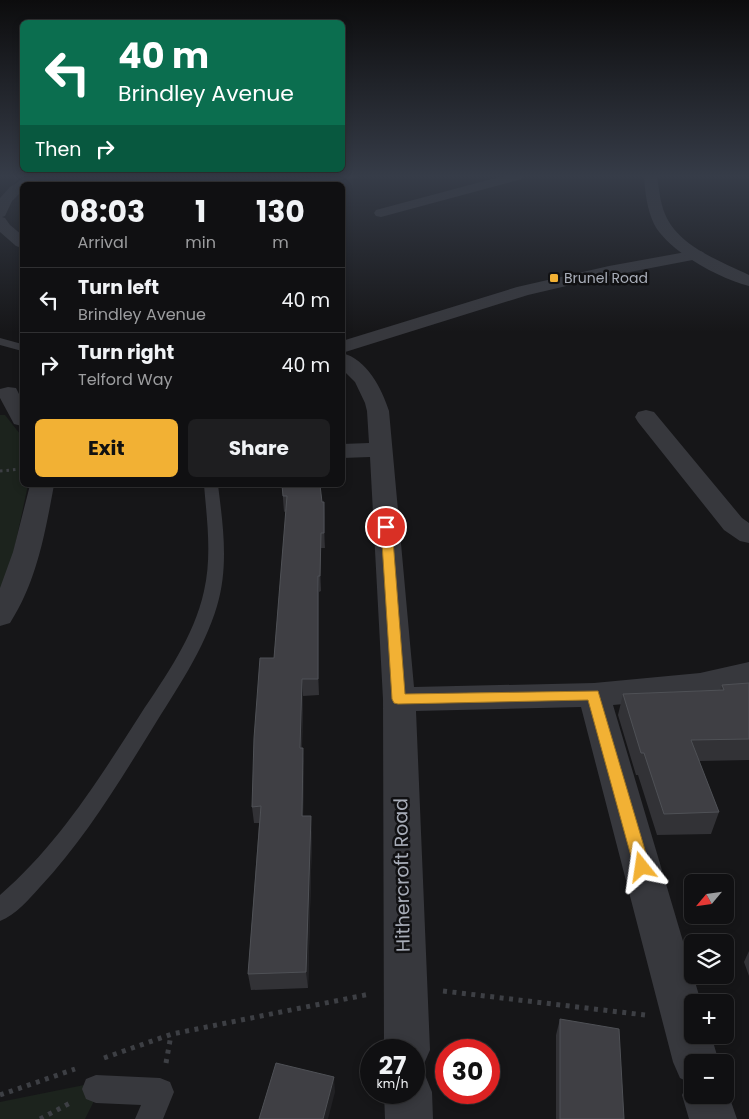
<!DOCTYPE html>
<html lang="en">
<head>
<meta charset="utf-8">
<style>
  :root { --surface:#101012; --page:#1e1e20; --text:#f1f3f6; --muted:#9c9d9f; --line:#303032; --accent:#f2b134 }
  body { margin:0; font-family:Poppins,sans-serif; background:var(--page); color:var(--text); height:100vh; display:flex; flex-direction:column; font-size:19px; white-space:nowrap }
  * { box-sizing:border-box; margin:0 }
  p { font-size:16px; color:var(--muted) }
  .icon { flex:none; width:28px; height:28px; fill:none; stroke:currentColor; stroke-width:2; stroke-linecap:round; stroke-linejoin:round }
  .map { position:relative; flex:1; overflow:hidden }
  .details { position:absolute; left:20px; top:182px; width:325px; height:305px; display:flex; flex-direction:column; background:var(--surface); border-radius:8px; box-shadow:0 2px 8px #0003,0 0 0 1px var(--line) }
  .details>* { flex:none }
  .banner { position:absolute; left:20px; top:20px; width:325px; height:152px; border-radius:8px; box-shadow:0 2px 8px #0003,0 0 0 1px var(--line); background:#0b6e4f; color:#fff; overflow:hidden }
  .needle { width:32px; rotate:241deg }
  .fabs { position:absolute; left:684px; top:874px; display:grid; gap:10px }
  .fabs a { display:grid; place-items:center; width:50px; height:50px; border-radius:8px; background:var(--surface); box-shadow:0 2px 8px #0003,0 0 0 1px var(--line); font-size:25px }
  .speed { position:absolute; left:360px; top:1039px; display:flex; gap:10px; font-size:25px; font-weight:700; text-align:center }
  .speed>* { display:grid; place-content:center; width:65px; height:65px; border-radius:50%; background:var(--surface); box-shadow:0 2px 8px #0003,0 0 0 1px var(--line); line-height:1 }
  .speed small { font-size:12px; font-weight:400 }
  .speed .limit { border:8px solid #d22; background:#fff; color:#111 }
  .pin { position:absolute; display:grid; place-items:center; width:42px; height:42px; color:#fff; margin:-21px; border:2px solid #fff; border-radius:50%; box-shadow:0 1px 5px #0007 }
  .me { position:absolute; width:55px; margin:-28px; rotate:345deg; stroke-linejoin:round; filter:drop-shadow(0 0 4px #0008) }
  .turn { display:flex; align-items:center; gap:18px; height:105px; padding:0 15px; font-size:22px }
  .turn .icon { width:65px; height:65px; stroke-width:2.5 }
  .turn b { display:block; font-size:35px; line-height:42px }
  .then { display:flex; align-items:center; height:48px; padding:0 15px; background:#0003; gap:10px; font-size:19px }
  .eta { display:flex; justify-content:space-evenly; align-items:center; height:85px; text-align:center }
  .eta b { font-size:30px; font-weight:700; line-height:35px }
  .button { display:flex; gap:10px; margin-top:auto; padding:10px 15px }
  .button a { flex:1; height:58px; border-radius:8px; background:var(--accent); color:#111; font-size:20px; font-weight:700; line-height:58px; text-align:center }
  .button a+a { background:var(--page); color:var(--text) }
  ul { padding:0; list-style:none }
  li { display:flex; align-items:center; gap:15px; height:65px; padding:0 15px; border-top:1px solid var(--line) }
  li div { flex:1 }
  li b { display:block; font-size:19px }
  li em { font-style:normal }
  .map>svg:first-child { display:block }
</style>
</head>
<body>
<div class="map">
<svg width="749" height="1119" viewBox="0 0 749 1119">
  <rect width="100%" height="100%" fill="#161618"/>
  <g fill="#1c231d">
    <polygon points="0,415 5,415 20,434 22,451 22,485 28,485 7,583 0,594"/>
    <polygon points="104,1081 85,1119 0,1119 0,1102"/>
  </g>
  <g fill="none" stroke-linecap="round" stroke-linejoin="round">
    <polyline stroke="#3d3f44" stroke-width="3" stroke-dasharray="2.5 4" stroke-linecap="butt" points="0,471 22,469"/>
    <g stroke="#3d3f44" stroke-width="5" stroke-dasharray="4 5.5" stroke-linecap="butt">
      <polyline points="443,991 645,1015"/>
      <polyline points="104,1058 172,1034 370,994"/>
      <polyline points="166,1063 171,1035"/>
      <polyline points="0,1095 75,1069"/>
      <polyline points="40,1119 72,1102"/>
    </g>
    <g fill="#37383d" fill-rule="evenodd">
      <polygon points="334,176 359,176 355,178 290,185 262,185 266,183"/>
      <polygon points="0,338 22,344 22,351 0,345"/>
      <path d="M204 485H218C223 525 229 566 217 606 204 650 176 690 152 729 118 784 84 840 40 887 29 899 16 915 0 921V895C58 845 99 779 140 715 165 677 194 637 204 591 212 556 207 520 204 485Z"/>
      <polygon points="96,1075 160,1078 170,1082 174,1092 163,1119 135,1119 141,1105 96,1103 86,1099 82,1089 86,1079"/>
    </g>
    <g fill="#37383d" fill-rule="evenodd">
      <polygon points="28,176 45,176 31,185 22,185 22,191 12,201 5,216 2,217 5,218 10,225 22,235 22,248 16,246 0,232 0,198 10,187"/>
      <polygon points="503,176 524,176 522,179 381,217 376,216 374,213 376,210"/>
      <polygon points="697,250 703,252 705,255 703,258 609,276 528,295 342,353 342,341 517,287 609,266"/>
      <path d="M342 353C367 359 382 389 389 411L414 687 594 683 700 673 749 662V684L700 697 613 705 701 1002H692V1035H711L719 1062H692V1095H725V1084L737 1119H689L682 1095 688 1082 680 1078 673 1062 581 707 416 711 430 1050 423 1066 414 1070V1050H384L383 699 370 457 342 458V444L369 443 367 411 365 403 355 382 342 369Z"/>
      <polygon points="8,387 16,388 22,400 22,426 14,424 0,398 0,389"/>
      <polygon points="646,410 654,412 742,518 749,523 749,543 740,541 724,530 638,422 635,417 638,412"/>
      <path d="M30 485H54C45 533 37 581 10 623L0 626V588L13 552Z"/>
      <polygon points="414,1071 425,1075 432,1092 433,1119 385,1119 384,1092 414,1092"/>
    </g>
    <path fill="#37383d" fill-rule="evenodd" d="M644 176H657C659 189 660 202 665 214 678 246 720 261 749 275V286C720 279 668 251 654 224 647 209 645 192 644 176Z"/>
  </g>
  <g fill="#323236">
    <polygon points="282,485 322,502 324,502 325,548 321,548 321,591 319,592 319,695 303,696 302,748 304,765 303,816 312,833 308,988 251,990 248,974 259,823 254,823 252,807 274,658 286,511 284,512"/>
    <polygon points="749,683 749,760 699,761 719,812 711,834 657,835 638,775 636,775 618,715 623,694 720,690 722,685"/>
    <polygon points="749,951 749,976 744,962"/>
    <polygon points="560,1019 624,1119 556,1119 556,1035"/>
  </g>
  <g fill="#212124">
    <polygon points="324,502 325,518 325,548 324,533"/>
    <polygon points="321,533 321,591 320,576"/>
    <polygon points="318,576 319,592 319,695 318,679"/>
    <polygon points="302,679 303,696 301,765 300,748"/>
    <polygon points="303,748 304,765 303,833 302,816"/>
    <polygon points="311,816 312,833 308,988 306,972"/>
    <polygon points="334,1077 335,1092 328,1119 323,1119"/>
  </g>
  <g fill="#3f3f44" stroke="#4f5156">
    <polygon points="282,485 320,485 322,502 324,502 324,533 321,533 320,576 318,576 318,679 302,679 300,748 303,748 302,816 311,816 306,972 248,974 261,806 252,807 254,738 260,658 274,658 287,496 283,496"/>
    <polygon points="749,683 749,739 691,740 719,812 664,814 644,753 641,753 623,694 724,690 722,685"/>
    <polygon points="560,1019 619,1029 624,1119 560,1119"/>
    <polygon points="276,1063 334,1077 323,1119 259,1119"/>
  </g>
  <linearGradient id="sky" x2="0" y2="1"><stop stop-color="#0c0c0d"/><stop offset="0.53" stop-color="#363c48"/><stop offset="1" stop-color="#363c48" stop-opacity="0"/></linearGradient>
  <rect width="749" height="332" fill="url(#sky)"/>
  <polygon fill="#f2b134" stroke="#9d7322" points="386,523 392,527 405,694 598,691 650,867 647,872 642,874 636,872 634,867 588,700 398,704 394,703 392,699 381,527"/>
  <rect fill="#f2b134" stroke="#111113" stroke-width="2" x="549" y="273" width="10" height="10" rx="2.5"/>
  <g text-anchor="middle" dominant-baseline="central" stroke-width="5" stroke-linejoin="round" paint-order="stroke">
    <g font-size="14" fill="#a8adb8" stroke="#111113" text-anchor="start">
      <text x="564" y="278">Brunel Road</text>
    </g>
    <g font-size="19" fill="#a8adb8" stroke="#111113">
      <text transform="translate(402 875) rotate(-91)">Hithercroft Road</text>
    </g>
  </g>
</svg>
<div class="fabs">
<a><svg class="needle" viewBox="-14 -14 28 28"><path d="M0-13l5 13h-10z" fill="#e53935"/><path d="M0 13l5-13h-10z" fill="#9c9d9f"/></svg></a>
<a><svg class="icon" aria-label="layers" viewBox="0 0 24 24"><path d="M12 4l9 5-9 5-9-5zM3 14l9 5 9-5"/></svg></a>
<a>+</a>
<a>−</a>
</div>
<div class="speed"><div>27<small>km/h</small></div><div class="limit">30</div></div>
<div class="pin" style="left:386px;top:527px;background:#d93025"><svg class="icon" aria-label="arrive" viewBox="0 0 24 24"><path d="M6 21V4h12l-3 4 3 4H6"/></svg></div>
<svg class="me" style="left:642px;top:867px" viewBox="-20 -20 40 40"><path d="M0-17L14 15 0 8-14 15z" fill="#f2b134" stroke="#fff" stroke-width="4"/></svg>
<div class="banner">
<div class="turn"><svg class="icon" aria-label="left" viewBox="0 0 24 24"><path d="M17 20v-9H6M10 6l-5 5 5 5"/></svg><div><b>40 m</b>Brindley Avenue</div></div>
<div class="then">Then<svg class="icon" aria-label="right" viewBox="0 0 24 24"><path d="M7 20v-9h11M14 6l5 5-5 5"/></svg></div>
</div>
<section class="details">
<div class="eta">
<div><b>08:03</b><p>Arrival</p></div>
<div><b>1</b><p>min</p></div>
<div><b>130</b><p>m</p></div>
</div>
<ul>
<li><svg class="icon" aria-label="left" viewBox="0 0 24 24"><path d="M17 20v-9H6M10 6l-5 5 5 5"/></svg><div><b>Turn left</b><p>Brindley Avenue</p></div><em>40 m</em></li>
<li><svg class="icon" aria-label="right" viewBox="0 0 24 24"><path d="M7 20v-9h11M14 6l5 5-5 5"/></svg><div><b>Turn right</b><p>Telford Way</p></div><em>40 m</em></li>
</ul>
<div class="button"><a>Exit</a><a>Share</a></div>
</section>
</div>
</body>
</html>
